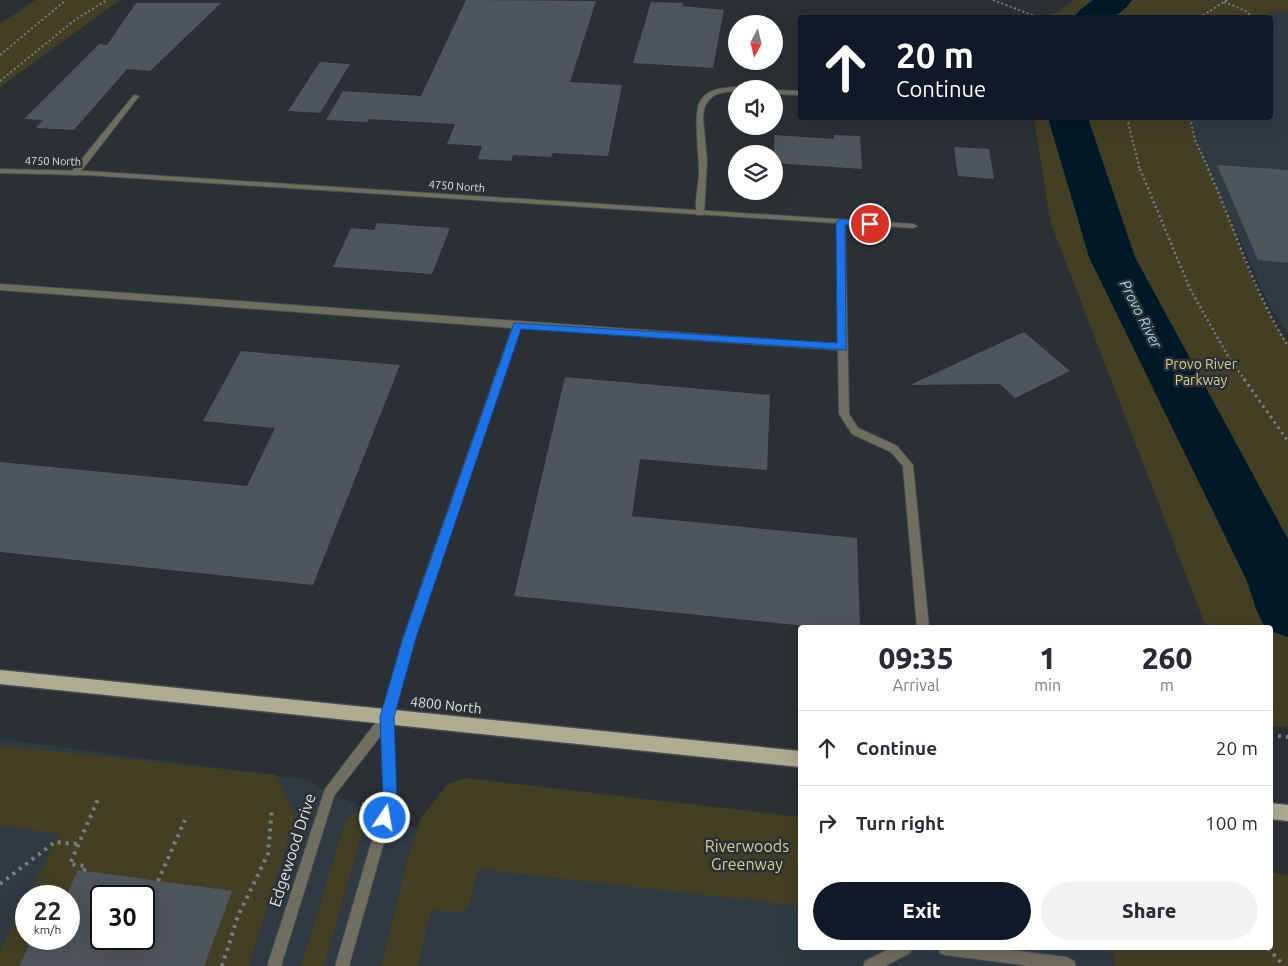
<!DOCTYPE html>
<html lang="en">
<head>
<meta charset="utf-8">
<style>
  :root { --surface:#fff; --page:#f2f2f3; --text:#2b2b33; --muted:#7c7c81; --line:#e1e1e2; --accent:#111827 }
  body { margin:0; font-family:Ubuntu,sans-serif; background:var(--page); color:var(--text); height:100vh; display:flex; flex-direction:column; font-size:19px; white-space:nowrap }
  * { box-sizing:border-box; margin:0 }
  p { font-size:16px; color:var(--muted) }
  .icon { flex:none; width:28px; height:28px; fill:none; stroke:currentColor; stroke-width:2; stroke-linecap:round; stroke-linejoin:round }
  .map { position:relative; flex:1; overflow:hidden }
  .side { position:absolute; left:798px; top:625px; width:475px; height:325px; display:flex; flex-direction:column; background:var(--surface); border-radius:5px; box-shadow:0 5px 20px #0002 }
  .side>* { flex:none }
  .guide { position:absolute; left:798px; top:15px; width:475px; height:105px; border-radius:5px; box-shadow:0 5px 20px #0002; background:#111827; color:#fff; overflow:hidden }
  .needle { width:32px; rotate:187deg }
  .tools { position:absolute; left:728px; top:15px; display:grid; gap:10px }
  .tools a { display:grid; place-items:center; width:55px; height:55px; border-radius:50%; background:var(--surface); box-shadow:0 5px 20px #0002; font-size:25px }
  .speed { position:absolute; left:15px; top:885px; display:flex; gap:10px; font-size:25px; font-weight:700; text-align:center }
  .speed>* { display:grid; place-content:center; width:65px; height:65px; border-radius:50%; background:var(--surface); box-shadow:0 5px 20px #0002; line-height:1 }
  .speed small { font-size:12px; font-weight:400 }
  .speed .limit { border:2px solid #111; border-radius:8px; background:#fff; color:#111 }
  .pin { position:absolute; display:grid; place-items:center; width:42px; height:42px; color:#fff; margin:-21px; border:2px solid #fff; border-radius:50%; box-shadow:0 1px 5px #0007 }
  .me { position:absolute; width:55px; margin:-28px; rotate:12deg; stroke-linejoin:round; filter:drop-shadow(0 0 4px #0008) }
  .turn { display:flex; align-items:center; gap:18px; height:105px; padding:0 15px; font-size:22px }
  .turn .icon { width:65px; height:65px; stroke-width:2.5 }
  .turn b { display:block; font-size:35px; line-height:42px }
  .eta { display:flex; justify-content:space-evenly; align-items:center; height:85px; text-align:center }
  .eta b { font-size:30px; font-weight:800; line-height:35px }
  .primary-button { display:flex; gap:10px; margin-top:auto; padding:10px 15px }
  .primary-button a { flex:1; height:58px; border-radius:30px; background:var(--accent); color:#fff; font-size:20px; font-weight:800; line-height:58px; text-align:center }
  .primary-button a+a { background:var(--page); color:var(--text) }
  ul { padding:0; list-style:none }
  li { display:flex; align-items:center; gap:15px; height:75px; padding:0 15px; border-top:1px solid var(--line) }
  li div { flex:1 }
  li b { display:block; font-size:19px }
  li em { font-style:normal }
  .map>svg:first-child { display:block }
</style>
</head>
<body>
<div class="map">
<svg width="1288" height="966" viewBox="0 0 1288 966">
  <rect width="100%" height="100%" fill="#2a3034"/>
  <g fill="#2f3a43" fill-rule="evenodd">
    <polygon points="1288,11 1288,333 1269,305 1200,149 1190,118 1270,118 1270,18 1259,17 1275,12"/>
    <path d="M0 739 309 780 329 793 423 831 800 887V948H1158L1163 966H0ZM26 896H69V939H26ZM101 896H144V939H101Z"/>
  </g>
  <g fill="#433f25" fill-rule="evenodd">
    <polygon points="36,0 120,0 0,87 0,24"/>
    <polygon points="1074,0 1288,0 1288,12 1275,12 1259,18 1049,17"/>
    <polygon points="1034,118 1190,118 1195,139 1227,210 1250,274 1274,324 1288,342 1288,727 1270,726 1270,628 1206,627 1050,221"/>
    <path d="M0 745 276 775 296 815 249 966H0V952L26 899V939H69V896H28L59 834 0 826ZM101 896H144V939H101Z"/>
    <polygon points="466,778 800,817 800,906 478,869 469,906 459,913 431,910 418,966 381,966 407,860 421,818 448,784"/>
    <polygon points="358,813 365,822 324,966 301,966 345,823 351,815"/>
    <polygon points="1270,872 1288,875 1288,966 1115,966 1112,948 1270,948"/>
  </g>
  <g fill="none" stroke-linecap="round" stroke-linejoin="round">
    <g fill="#011827" fill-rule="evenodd">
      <path d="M1093 0H1132C1116 23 1099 18 1074 18L1079 11Z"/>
      <polygon points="1048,118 1088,118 1135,257 1288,539 1288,637 1270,631 1270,628 1265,628 1256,609 1247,581 1089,257"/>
    </g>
  </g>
  <g fill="#4f565b" fill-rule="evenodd">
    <polygon points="466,0 596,1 570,82 622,85 608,156 553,153 551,157 513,155 511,161 478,159 482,146 447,144 455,124 369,119 368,122 326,120 343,91 421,96"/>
    <polygon points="651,2 683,3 682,6 724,10 713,68 633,63"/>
    <polygon points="136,3 221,3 150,71 127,69 74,130 36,128 43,120 24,119 99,44 107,45"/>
    <polygon points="320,62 350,64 320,113 288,111"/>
    <polygon points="774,135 834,139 834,135 860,136 862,169 774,163"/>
    <polygon points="954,147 989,149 994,179 958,176"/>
    <polygon points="1217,165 1288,170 1288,263 1258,260"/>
    <polygon points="377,223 450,228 432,274 333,267 351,228 374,230"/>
    <polygon points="1024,332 1070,371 1015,398 1000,384 910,385"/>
    <polygon points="241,351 400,365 313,585 0,552 0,462 247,486 275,428 203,421"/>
    <polygon points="565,377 770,395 767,470 640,459 632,516 857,538 860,628 826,628 514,596"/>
    <path d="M78 870 232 891 204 966H19L32 939H69V896H66ZM101 896H144V939H101Z"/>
  </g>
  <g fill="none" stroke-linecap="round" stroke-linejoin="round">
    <defs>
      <g id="lane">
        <path d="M736 87 739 89H736V91C721 92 710 93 704 109L703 118 707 161 704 213 703 215H697C694 204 698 188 699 176 700 158 692 112 701 100 709 88 724 88 736 87Z"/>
        <polygon points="774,90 800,91 800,95 774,94"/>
        <polygon points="134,95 139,96 78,175 72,175 72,171"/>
        <polygon points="838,220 844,220 845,222 849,414 858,428 897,446 913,465 929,628 917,628 903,466 891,452 852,434 841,417 839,414 838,350 520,328 415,638 393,717 391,721 387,723 383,721 381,717 403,638 512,328 0,290 0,284 838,344"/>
        <polygon points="891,948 912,948 910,953 885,966 863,966 865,961"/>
        <polygon points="938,948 995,948 1067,957 1074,961 1076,966 1029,966 945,955 940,953"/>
      </g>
      <g id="street">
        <polygon points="0,169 86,171 913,224 917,226 913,228 86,175 0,173"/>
        <polygon points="387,711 391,713 393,717 396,799 349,966 335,966 384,799 382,734 334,796 281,966 267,966 325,789 383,713"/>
      </g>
      <g id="primary">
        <polygon points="0,670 800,751 800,767 0,684"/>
        <polygon points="1270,803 1288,805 1288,821 1270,819"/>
      </g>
    </defs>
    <use href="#lane" stroke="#474c50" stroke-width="2"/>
    <use href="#street" stroke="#474c50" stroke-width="2"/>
    <use href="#primary" stroke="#474c50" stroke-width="3"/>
    <g stroke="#777c80" stroke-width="2" stroke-dasharray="2 2.5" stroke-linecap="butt">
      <polyline points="993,0 1040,18"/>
      <polyline points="1224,2 1246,11 1253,18"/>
      <polyline points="1199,18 1227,0"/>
      <polyline points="0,55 66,0"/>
      <polyline points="0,81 76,19 107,0"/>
      <polyline points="1127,118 1140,170"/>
      <polyline points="1190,118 1195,139 1209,170"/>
    </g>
    <g stroke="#777c80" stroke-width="2.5" stroke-dasharray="2 3" stroke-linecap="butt">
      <polyline points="1140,169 1190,289 1228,356 1245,380"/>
      <path d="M1208 169C1235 228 1253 291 1288 346"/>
    </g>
    <polyline stroke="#777c80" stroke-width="3" stroke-dasharray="2.5 4" stroke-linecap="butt" points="1244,379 1288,441"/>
    <g stroke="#777c80" stroke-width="4" stroke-dasharray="3 5" stroke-linecap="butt">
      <polyline points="1270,735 1288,737"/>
      <polyline points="84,871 86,866 70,864 98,799"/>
      <polyline points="158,881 185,820"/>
      <polyline points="0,884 55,842 79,844"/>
      <polyline points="1268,948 1284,966"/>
      <polyline points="222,966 238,916 268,854 272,808"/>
    </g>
    <use href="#lane" fill="#706e61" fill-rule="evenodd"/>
    <use href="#street" fill="#706e61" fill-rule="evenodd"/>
    <use href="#primary" fill="#b0ac92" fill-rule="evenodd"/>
  </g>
  <polygon fill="#1a73e8" stroke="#114b97" points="841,219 870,221 874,224 870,227 845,225 846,350 521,329 416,638 394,717 397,799 390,823 385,825 380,823 378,818 383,799 380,717 403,638 514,323 837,343 836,222"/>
  <g text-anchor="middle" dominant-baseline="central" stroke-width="5" stroke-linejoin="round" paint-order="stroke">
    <g font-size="11" fill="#dde1e4" stroke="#2a3034">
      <text transform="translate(53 161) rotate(1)">4750 North</text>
      <text transform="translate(457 186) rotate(4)">4750 North</text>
    </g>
    <g font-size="14" fill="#d6ce96" stroke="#2a3034">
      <text x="1201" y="364">Provo River<tspan x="1201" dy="16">Parkway</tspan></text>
    </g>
    <g font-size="14" fill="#dde1e4" stroke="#2a3034">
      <text transform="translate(446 705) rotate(6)">4800 North</text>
    </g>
    <g font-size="15" font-style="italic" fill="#9ccff3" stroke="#2a3034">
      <text transform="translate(1141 314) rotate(63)">Provo River</text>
    </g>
    <g font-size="16" fill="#d6ce96" stroke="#2a3034">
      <text x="747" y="846">Riverwoods<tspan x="747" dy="18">Greenway</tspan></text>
    </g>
    <g font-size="16" fill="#dde1e4" stroke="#2a3034">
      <text transform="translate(292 850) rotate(-72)">Edgewood Drive</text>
    </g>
  </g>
</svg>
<div class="tools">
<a><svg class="needle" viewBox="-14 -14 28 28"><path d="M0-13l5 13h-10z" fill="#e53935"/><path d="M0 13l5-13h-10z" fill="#7c7c81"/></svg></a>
<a><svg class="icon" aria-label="sound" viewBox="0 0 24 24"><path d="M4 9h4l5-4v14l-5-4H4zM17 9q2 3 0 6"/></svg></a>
<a><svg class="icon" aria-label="layers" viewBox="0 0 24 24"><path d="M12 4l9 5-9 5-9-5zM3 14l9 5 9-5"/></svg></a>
</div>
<div class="speed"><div>22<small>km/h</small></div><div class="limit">30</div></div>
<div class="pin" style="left:870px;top:224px;background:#d93025"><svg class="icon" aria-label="arrive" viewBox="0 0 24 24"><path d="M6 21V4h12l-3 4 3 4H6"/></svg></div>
<svg class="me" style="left:385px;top:818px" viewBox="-20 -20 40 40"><circle r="17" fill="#1a73e8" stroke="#fff" stroke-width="3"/><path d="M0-11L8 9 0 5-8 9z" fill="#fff"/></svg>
<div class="guide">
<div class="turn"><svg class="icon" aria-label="ahead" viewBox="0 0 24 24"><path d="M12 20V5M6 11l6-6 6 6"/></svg><div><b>20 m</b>Continue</div></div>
</div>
<section class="side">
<div class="eta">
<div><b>09:35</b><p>Arrival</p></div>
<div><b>1</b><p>min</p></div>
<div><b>260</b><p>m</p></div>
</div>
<ul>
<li><svg class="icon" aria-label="ahead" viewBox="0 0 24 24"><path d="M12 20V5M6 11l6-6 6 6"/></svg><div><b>Continue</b></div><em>20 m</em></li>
<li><svg class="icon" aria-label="right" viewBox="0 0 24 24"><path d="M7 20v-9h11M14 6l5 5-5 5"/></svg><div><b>Turn right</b></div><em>100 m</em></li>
</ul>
<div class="primary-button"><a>Exit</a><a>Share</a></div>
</section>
</div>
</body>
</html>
